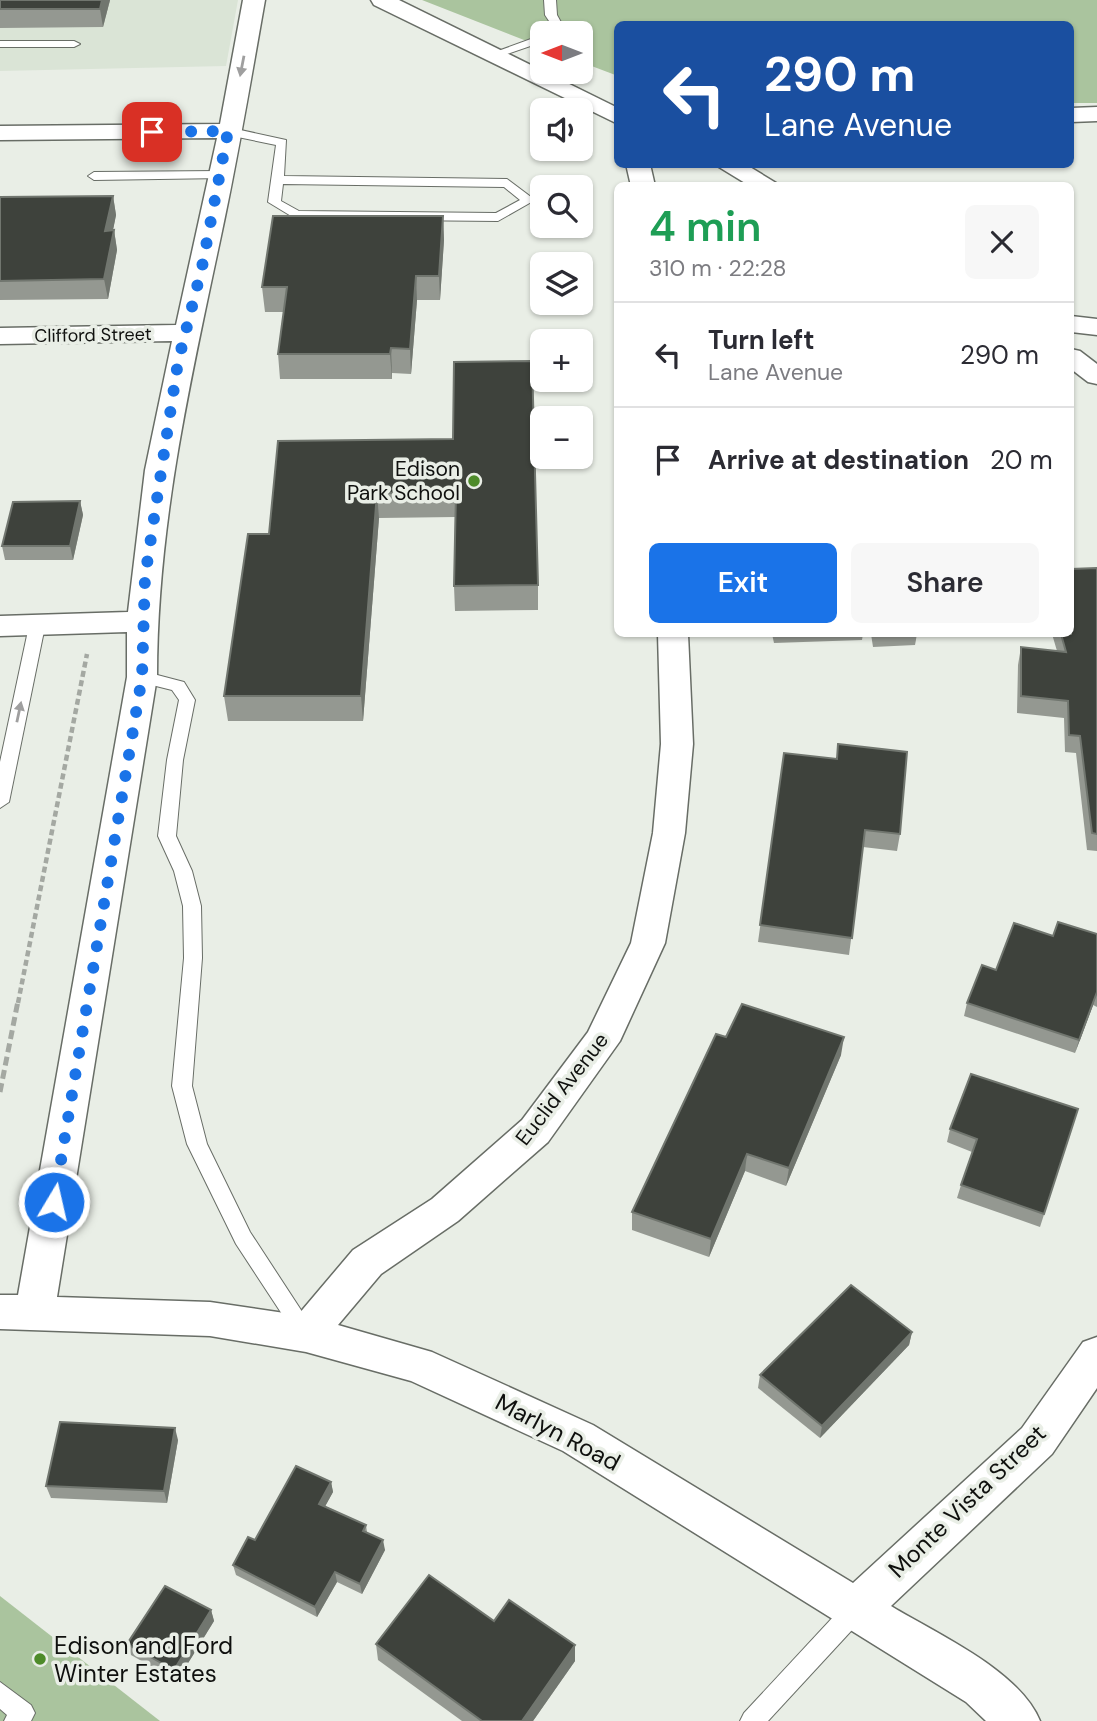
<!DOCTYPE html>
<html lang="en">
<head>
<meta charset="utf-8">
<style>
  :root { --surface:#fff; --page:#f7f7f7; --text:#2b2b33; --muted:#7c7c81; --line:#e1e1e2; --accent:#1a73e8 }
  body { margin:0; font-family:"DM Sans",sans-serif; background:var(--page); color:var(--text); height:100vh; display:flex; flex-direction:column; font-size:26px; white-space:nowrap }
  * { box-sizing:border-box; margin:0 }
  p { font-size:23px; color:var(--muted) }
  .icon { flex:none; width:38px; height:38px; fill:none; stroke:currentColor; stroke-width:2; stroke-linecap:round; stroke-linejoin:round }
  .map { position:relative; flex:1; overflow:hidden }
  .panel { position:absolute; left:614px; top:182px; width:460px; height:455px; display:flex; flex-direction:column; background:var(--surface); border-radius:10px; box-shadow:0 2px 5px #0004 }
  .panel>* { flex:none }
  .top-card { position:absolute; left:614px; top:21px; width:460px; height:147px; border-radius:10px; box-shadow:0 2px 5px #0004; background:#1a4fa0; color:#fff; overflow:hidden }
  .needle { width:46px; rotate:270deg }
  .tools { position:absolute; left:530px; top:21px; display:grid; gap:14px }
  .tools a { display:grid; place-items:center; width:63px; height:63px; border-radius:10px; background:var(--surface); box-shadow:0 2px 5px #0004; font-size:35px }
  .pin { position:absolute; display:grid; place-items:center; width:60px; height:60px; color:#fff; margin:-30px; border-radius:14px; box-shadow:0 4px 10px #0006 }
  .me { position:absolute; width:77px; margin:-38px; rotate:9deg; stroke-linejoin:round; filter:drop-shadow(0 0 5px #0008) }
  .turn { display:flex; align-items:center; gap:24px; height:147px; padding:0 35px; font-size:32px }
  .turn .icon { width:91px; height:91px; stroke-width:2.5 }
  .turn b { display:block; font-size:49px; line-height:60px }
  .round { display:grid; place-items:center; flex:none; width:74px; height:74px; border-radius:10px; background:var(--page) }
  .summary { display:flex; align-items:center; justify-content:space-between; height:119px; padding:0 35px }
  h1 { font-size:42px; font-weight:600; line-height:52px; color:#1e9e55 }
  .cta { display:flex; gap:14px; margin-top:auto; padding:14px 35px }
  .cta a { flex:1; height:80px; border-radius:10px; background:var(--accent); color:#fff; font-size:28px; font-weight:600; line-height:80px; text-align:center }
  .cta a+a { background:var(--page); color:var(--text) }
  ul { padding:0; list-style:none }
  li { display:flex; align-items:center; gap:21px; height:105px; padding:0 35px; border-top:2px solid var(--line) }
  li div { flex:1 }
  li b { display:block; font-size:26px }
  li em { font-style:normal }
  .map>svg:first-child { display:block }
</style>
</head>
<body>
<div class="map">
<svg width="1097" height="1721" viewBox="0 0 1097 1721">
  <rect width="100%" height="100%" fill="#e9eee6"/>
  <polygon fill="#dae4d6" points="0,0 238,0 226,66 0,71"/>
  <g fill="#aac49e">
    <polygon points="422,0 1097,0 1097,103 1071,103 1071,24 618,24 618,76 581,62 581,33 542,33 542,47"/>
    <polygon points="0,1596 160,1721 0,1721"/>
  </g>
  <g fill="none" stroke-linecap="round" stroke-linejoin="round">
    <defs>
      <g id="lane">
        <polygon points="544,0 556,0 557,15 567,33 552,33 555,30 545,15"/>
        <polygon points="542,35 542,42 493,59 487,55"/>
        <polygon points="0,41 74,41 80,44 74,47 0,47"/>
        <path d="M227 127 286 140 284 176 507 179 535 200 498 221 296 219 268 202 276 145 223 134 221 131ZM283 184 504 187 520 200 496 213 299 211 281 201Z"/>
        <polygon points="220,171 224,172 224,178 94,180 88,176 94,172"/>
        <polygon points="37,621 45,626 9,802 0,808 0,762 29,626"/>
        <polygon points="142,671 184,682 195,700 183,760 176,836 192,871 201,906 202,958 192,1086 207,1144 250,1232 316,1333 313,1340 306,1342 299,1340 236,1244 187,1144 172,1086 184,958 183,906 174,871 158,836 167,760 179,700 172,690 136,681 134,677"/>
        <polygon points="856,1598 864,1601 867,1609 864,1617 768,1721 740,1721 744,1713 848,1601"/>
        <polygon points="0,1682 31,1705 35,1713 31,1721 4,1721 7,1715 0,1709"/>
      </g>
      <g id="street">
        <path d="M243 0H265C251 79 238 157 221 236 190 382 157 526 157 677L57 1297 210 1302 298 1315 353 1250 432 1199 522 1120 588 1032 631 943 653 833 661 744 658 634H688L693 744 685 833 665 943 620 1041 548 1142 458 1221 381 1274 338 1325 432 1352 593 1425 853 1583 1022 1428 1083 1342 1097 1337V1388L1052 1454 891 1606C937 1634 1019 1670 1040 1721H986L966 1702 563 1451 411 1381 306 1352 210 1336 0 1329V1295H18L127 677V632L0 636V616L128 612 145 470 172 341 0 344V328L176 325 217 138 0 140V126L220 124Z"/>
        <polygon points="371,0 399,0 618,108 618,124 374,5"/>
        <polygon points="1097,107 1097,121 1071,122 1071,108"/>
        <polygon points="626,164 650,164 655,186 631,186"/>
        <polygon points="714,164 745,164 781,186 750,186"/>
        <polygon points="1071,316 1097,319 1097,335 1071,332"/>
        <polygon points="1071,349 1080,351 1097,364 1097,384 1088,382 1071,369"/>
      </g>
    </defs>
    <use href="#lane" stroke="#686d66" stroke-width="2"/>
    <use href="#street" stroke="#686d66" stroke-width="3"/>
    <polyline stroke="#a4a8a2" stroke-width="4.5" stroke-dasharray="6 3.5" stroke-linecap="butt" points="18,1003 87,654"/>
    <polyline stroke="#a4a8a2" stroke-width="5" stroke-dasharray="9 4.5" stroke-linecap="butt" points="0,1092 18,1001"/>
    <use href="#lane" fill="#fff" fill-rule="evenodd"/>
    <use href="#street" fill="#fff" fill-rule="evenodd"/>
  </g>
  <g fill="#949891">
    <polygon points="0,0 110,0 103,27 0,28"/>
    <polygon points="113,196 116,215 113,230 114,230 117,250 108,299 0,300 0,197"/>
    <polygon points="443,216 444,240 440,300 417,300 411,374 392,373 392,379 280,379 278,354 284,312 265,312 262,287"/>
    <polygon points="453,439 538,585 538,610 455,611 454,586 455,517 379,518 363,721 228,721 224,696 269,534"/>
    <polygon points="80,501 83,515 73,560 5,560 2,546"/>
    <polygon points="1097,568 1097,851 1087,850 1076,753 1065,752 1064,718 1017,713 1018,665 1021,647 1057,651 1052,634 1071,634"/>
    <polygon points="772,634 863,634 862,640 774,643"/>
    <polygon points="871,634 917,634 915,645 873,647"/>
    <polygon points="784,753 900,834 897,851 863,847 849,955 758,942"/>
    <polygon points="1097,934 1097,1007 1093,1005 1075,1053 964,1016 967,1003 996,970 1053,936"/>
    <polygon points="726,1037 841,1055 786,1186 745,1171 709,1257 632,1230 632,1212"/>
    <polygon points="1078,1109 1040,1227 957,1198 961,1185 972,1152 947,1142 950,1129"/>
    <polygon points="912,1332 909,1345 820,1438 758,1388 760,1375"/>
    <polygon points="178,1440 167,1503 51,1498 46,1486"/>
    <polygon points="331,1482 333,1492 325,1506 366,1525 367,1532 385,1550 362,1594 337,1582 317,1617 236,1575 233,1565 255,1540"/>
    <polygon points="211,1610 214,1621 177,1681 131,1655 127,1644"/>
    <polygon points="494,1621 575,1661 533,1721 462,1721 378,1660 376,1644"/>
  </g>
  <g fill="#71766f">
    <polygon points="102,0 110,0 103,27 100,9"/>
    <polygon points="113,196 116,215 109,250 105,231"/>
    <polygon points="443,216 444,240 440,300 439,276"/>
    <polygon points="114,230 117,250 108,299 104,279"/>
    <polygon points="416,276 417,300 411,374 410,349"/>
    <polygon points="391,348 392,373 392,379 390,354"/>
    <polygon points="377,493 379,518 363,721 361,696"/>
    <polygon points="80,501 83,515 73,560 70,546"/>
    <polygon points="1097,992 1093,1005 1075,1053 1079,1040"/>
    <polygon points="844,1037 841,1055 786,1186 789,1168"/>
    <polygon points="747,1154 745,1171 709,1257 711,1239"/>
    <polygon points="912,1332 909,1345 820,1438 822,1426"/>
    <polygon points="175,1428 178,1440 167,1503 164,1491"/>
    <polygon points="331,1482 333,1492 321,1514 319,1504"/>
    <polygon points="383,1540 385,1550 362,1594 360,1584"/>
    <polygon points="335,1572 337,1582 317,1617 315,1607"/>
    <polygon points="211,1610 214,1621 177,1681 174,1670"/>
    <polygon points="575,1645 575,1661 533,1721 522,1721"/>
  </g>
  <g fill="#3e423c" stroke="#71766f" stroke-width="2">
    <polygon points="0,0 102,0 100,9 0,9"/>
    <polygon points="113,196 105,231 114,230 104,279 0,281 0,197"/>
    <polygon points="273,216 443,216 439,276 416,276 410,349 391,348 390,354 278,354 287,287 262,287"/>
    <polygon points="532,361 538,585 454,586 456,492 377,493 361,696 224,696 248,534 269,534 278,441 453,439 454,362"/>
    <polygon points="80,501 70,546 2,546 13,502"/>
    <polygon points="1097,568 1097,834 1092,833 1080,736 1069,735 1068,701 1021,696 1021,647 1066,652 1061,634 1071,634 1071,569"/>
    <polygon points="838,744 907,752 900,834 865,830 852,938 760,925 784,753 837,759"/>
    <polygon points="1058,922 1097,934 1097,992 1079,1040 967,1003 982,965 996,970 1014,923 1053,936"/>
    <polygon points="742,1004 844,1037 789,1168 747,1154 711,1239 632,1212 716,1034 726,1037"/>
    <polygon points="971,1074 1078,1109 1044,1214 961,1185 977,1139 950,1129"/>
    <polygon points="851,1285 912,1332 822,1426 760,1375"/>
    <polygon points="60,1422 175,1428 164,1491 46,1486"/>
    <polygon points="296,1466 331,1482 319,1504 366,1525 363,1531 383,1540 360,1584 335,1572 315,1607 233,1565 248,1537 255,1540"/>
    <polygon points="429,1575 494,1621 509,1600 575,1645 522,1721 482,1721 376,1644"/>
    <polygon points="165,1586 211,1610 174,1670 127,1644"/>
  </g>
  <defs><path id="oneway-solid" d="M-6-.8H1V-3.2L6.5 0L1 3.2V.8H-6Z" transform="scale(1.75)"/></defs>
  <g fill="#9f9f9f">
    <use href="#oneway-solid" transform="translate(242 66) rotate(101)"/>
    <use href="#oneway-solid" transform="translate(19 712) rotate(-78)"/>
  </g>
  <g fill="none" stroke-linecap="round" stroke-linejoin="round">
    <polyline stroke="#1a73e8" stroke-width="12" stroke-dasharray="0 21.6" points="54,1202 142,677 145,577 178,362 202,267 228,131 152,132"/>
  </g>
  <g fill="#4e8b2a" stroke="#e9eee6" stroke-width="2.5">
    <circle cx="474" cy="481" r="7"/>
    <circle cx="40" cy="1659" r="7"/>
  </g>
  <g text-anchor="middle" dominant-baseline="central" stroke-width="7" stroke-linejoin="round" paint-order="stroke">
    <g font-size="18" fill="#0f100e" stroke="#e9eee6">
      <text transform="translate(93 335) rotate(-1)">Clifford Street</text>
    </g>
    <g font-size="21" fill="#0f100e" stroke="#e9eee6" text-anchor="end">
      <text x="460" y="469">Edison<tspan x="460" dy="24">Park School</tspan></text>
    </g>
    <g font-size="21" fill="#0f100e" stroke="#e9eee6">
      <text transform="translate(562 1089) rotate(-52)">Euclid Avenue</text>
    </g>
    <g font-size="24" fill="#0f100e" stroke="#e9eee6">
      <text transform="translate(558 1432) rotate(28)">Marlyn Road</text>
      <text transform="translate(967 1501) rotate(-44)">Monte Vista Street</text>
    </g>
    <g font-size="24" fill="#0f100e" stroke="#e9eee6" text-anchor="start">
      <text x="54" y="1645">Edison and Ford<tspan x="54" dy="28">Winter Estates</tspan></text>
    </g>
  </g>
</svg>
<div class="tools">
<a><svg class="needle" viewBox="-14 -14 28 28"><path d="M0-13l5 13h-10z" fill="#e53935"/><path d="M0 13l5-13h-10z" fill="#7c7c81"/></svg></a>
<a><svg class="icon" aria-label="sound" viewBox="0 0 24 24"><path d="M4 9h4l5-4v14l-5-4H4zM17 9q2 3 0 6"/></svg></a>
<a><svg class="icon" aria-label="search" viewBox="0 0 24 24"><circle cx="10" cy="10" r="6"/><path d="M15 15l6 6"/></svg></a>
<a><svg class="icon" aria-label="layers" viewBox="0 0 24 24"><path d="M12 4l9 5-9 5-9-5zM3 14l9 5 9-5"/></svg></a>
<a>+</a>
<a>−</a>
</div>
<div class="pin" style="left:152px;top:132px;background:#d93025"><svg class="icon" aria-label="arrive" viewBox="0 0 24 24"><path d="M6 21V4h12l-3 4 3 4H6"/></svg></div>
<svg class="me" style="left:54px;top:1202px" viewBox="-20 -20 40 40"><circle r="17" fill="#1a73e8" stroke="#fff" stroke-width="3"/><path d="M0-11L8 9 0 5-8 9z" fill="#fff"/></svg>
<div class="top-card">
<div class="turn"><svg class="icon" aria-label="left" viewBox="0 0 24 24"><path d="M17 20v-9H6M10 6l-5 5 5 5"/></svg><div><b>290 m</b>Lane Avenue</div></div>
</div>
<section class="panel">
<div class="summary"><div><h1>4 min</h1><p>310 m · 22:28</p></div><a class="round"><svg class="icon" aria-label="close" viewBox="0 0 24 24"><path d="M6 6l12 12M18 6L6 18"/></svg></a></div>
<ul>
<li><svg class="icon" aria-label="left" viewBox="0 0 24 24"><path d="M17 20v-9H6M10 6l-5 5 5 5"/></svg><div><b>Turn left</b><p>Lane Avenue</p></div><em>290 m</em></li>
<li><svg class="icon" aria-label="arrive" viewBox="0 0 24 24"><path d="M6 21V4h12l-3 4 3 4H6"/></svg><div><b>Arrive at destination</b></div><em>20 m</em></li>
</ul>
<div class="cta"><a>Exit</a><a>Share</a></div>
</section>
</div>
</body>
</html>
